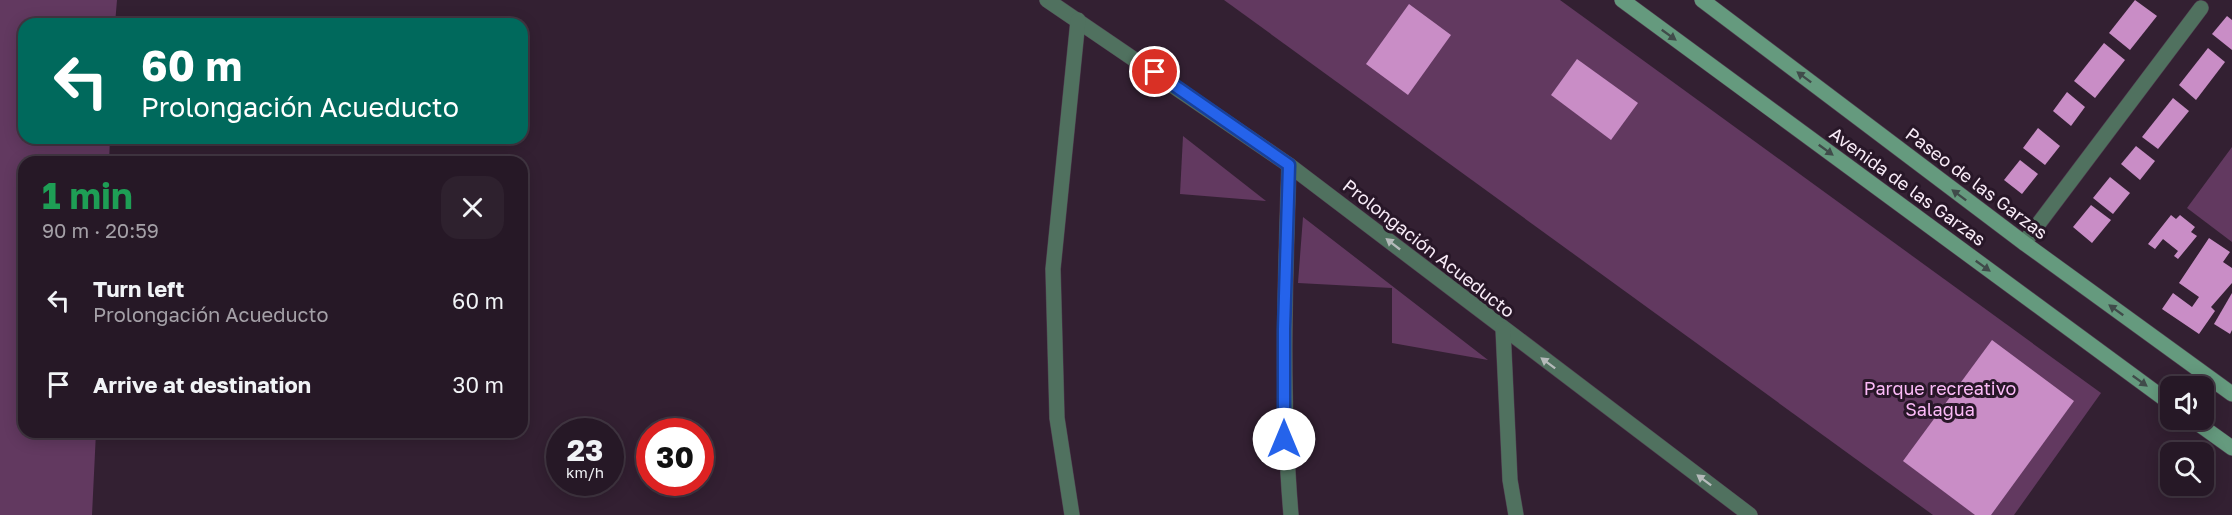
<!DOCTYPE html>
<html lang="en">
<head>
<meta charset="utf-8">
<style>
  :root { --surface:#261826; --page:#2e212e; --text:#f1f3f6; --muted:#a4a0a7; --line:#423743 }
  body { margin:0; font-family:"Golos Text",sans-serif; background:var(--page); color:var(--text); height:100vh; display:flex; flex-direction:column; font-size:22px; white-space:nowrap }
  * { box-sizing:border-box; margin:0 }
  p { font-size:20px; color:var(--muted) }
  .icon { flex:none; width:33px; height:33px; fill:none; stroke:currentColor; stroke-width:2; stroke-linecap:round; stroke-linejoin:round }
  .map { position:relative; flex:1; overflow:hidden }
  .panel { position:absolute; left:18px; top:156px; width:510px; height:282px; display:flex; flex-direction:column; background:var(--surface); border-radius:18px; box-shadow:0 3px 15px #0003,0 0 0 2px var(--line) }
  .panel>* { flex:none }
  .guide { position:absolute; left:18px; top:18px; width:510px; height:126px; border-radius:18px; box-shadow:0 3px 15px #0003,0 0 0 2px var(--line); background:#00695c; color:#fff; overflow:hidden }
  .buttons { position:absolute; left:2160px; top:376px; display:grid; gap:12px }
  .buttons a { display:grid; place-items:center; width:54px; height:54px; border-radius:12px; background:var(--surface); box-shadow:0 3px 15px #0003,0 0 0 2px var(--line); font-size:30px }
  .speed { position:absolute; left:546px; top:418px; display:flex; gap:12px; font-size:30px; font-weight:700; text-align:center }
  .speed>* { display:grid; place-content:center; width:78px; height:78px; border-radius:50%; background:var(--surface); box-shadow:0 3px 15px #0003,0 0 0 2px var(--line); line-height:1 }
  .speed small { font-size:15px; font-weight:400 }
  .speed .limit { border:9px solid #d22; background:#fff; color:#111 }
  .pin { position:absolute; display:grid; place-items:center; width:51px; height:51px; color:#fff; margin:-26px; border:3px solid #fff; border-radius:50%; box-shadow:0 2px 6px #0007 }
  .me { position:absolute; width:66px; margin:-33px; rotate:0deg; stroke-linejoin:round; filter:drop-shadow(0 0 4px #0008) }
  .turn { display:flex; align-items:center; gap:21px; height:126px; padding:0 24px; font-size:27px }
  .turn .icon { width:78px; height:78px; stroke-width:2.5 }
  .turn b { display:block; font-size:42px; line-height:51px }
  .round { display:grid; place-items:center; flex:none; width:63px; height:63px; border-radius:18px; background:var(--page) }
  .overview { display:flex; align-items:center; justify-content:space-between; height:102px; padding:0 24px }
  h1 { font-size:36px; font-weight:700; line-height:45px; color:#1e9e55 }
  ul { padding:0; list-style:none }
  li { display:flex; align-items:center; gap:18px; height:84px; padding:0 24px }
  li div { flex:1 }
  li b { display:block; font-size:22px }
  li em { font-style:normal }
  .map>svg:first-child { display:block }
</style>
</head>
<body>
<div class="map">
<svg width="2232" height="515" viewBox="0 0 2232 515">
  <rect width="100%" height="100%" fill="#332032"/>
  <g fill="#623960">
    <polygon points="0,0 117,0 115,24 24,24 24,138 110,138 109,162 24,162 24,432 96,432 92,515 0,515"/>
    <polygon points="1224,0 1560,0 2101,393 2014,515 1933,515"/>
    <polygon points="1183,136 1266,201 1180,194"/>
    <polygon points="2232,147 2232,242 2187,208"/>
    <polygon points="1303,217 1488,360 1392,343 1392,288 1298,283"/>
  </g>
  <g fill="#c98dc6">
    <polygon points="2135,0 2157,16 2130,50 2109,33"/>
    <polygon points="1409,4 1451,35 1408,95 1366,64"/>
    <polygon points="2227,16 2232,20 2232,50 2212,34"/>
    <polygon points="2104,43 2125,60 2095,98 2074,81"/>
    <polygon points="2208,48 2225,62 2196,100 2179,85"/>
    <polygon points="1577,59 1638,103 1611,140 1551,95"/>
    <polygon points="2067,92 2085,107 2071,126 2053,111"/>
    <polygon points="2173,98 2189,111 2158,149 2142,137"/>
    <polygon points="2038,128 2060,146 2045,165 2023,148"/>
    <polygon points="2136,146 2155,161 2140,180 2121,164"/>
    <polygon points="2020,160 2038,174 2022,194 2004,180"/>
    <polygon points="2110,177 2130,193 2113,214 2093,198"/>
    <polygon points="2091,205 2111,220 2092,243 2073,227"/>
    <polygon points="2171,215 2176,219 2180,215 2195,227 2191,232 2197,236 2178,259 2174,256 2178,251 2163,239 2155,249 2148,244"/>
    <polygon points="2209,238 2230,252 2223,262 2232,268 2232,283 2211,307 2215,311 2199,334 2162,309 2173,293 2192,307 2199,297 2179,283"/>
    <polygon points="2232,293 2232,330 2230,334 2214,324"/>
    <polygon points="1992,340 2074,401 1991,515 1975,515 1903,461"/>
  </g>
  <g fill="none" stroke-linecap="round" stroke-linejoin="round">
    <defs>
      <g id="minor">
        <polyline points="1047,0 1289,165 1750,515"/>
        <path d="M1289 165C1285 282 1281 398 1291 515"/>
        <polyline points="2024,243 2201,8"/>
        <polyline points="1503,329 1510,480 1516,515"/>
        <polyline points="1072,515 1057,418 1053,269 1078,20"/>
      </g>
      <g id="secondary">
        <polyline points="1622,0 2170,403"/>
        <polyline points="1702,0 2024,243 2232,394"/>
        <polyline points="2193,420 2232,448"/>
      </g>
    </defs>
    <use href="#minor" stroke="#4f3c4e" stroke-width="16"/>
    <use href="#secondary" stroke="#4f3c4e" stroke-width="16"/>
    <use href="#minor" stroke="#50715f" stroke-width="15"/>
    <use href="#secondary" stroke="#659a7e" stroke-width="15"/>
  </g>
  <defs><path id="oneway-solid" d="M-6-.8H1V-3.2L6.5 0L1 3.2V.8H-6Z" transform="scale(1.5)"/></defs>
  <g fill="#404b4a">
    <use href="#oneway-solid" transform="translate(1669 35) rotate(36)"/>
    <use href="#oneway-solid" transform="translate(1804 77) rotate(-143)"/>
    <use href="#oneway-solid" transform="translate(1826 150) rotate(36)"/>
    <use href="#oneway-solid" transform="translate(1959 195) rotate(-143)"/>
    <use href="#oneway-solid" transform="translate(1983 266) rotate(36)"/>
    <use href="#oneway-solid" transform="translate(2116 310) rotate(-144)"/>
    <use href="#oneway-solid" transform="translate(2140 381) rotate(36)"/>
  </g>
  <g fill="#b5baba">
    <use href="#oneway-solid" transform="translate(1393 244) rotate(-142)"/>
    <use href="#oneway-solid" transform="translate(1548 363) rotate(-143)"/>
    <use href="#oneway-solid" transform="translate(1704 480) rotate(-143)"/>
  </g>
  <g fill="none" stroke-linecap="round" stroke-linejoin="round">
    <defs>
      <polyline id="route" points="1155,72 1289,165 1284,329 1284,439"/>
    </defs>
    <use href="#route" stroke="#184099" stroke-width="15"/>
    <use href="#route" stroke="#2563eb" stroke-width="10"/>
  </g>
  <g text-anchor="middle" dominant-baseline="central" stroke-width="6" stroke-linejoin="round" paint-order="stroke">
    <g font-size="18" fill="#f8ebf7" stroke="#281728">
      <text transform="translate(1977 183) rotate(37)">Paseo de las Garzas</text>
      <text transform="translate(1908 186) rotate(36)">Avenida de las Garzas</text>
      <text transform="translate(1429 248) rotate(38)">Prolongación Acueducto</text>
    </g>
    <g font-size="18" fill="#fcbbf8" stroke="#281728">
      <text x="1940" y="388">Parque recreativo<tspan x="1940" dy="21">Salagua</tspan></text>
    </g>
  </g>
</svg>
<div class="buttons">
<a><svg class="icon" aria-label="sound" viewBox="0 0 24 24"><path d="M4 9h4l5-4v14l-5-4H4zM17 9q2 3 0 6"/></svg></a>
<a><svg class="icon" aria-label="search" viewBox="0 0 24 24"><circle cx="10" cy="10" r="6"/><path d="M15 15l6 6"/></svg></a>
</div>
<div class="speed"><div>23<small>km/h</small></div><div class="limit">30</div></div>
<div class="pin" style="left:1155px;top:72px;background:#d93025"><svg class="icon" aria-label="arrive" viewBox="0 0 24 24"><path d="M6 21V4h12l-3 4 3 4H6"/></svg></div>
<svg class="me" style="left:1284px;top:439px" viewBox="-20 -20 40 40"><circle r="19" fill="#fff"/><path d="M0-13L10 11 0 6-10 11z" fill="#2563eb"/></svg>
<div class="guide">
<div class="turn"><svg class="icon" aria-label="left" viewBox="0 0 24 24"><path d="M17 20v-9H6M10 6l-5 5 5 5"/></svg><div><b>60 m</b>Prolongación Acueducto</div></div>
</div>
<section class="panel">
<div class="overview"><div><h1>1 min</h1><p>90 m · 20:59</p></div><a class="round"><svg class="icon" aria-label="close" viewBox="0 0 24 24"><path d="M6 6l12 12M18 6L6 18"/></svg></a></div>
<ul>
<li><svg class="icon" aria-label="left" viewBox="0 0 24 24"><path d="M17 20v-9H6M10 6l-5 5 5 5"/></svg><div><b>Turn left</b><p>Prolongación Acueducto</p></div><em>60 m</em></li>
<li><svg class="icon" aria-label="arrive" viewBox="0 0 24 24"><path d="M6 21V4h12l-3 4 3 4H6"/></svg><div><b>Arrive at destination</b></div><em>30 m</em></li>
</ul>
</section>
</div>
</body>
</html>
